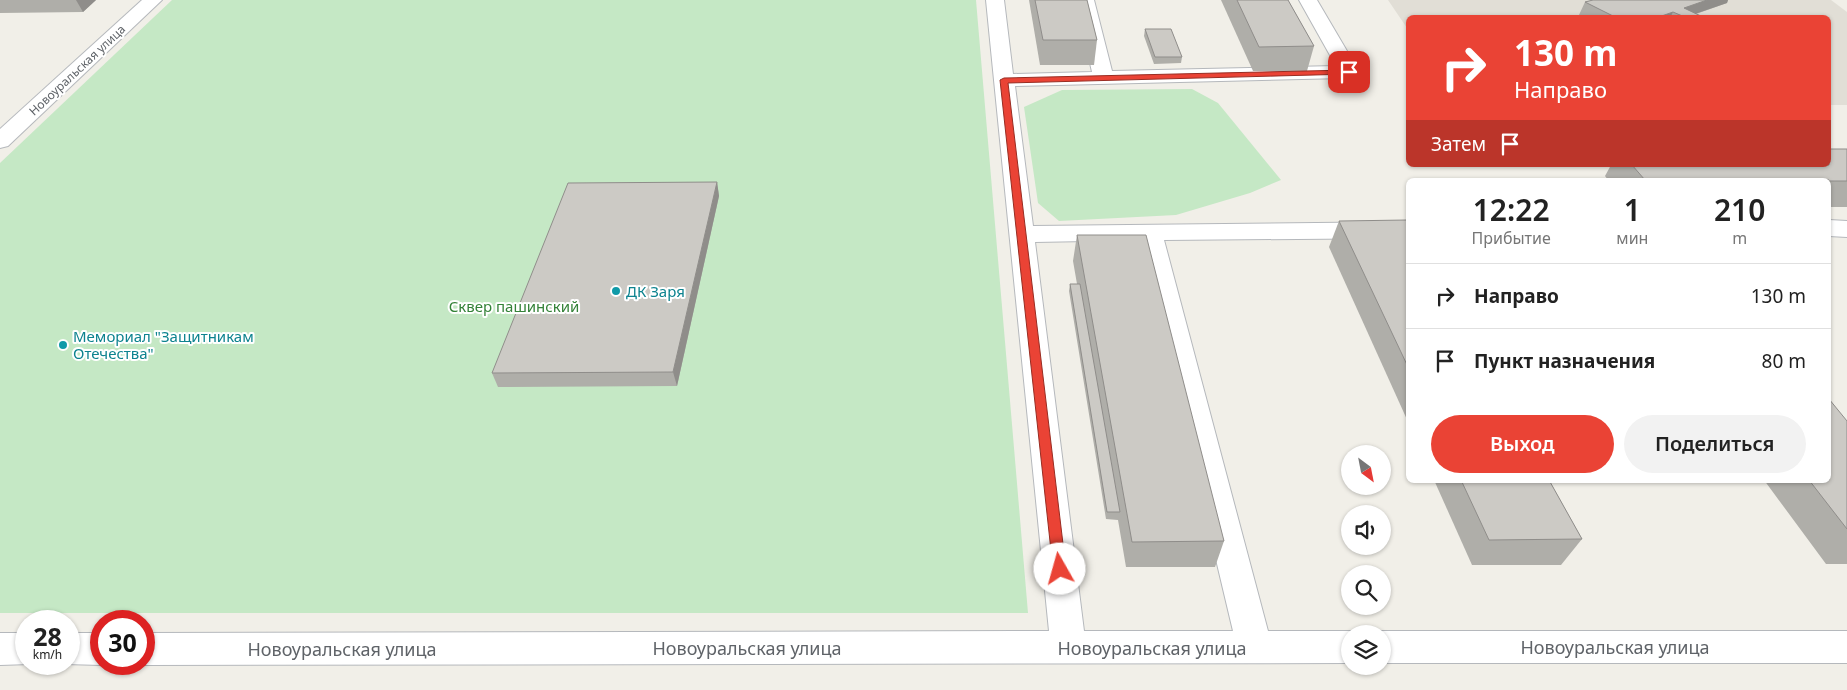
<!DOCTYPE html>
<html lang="ru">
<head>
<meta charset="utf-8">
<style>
  :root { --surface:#fff; --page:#f2f2f2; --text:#222; --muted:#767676; --line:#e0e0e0; --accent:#ea4335 }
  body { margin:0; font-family:"Noto Sans",sans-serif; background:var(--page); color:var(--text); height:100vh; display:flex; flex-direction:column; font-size:19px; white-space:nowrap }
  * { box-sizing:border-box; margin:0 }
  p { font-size:16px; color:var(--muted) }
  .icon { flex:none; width:28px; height:28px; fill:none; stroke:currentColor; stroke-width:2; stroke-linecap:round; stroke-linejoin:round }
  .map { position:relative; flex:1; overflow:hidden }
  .drawer { position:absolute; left:1406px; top:178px; width:425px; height:305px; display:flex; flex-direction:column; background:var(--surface); border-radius:8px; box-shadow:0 1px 4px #0004 }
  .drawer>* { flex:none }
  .top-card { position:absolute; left:1406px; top:15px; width:425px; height:152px; border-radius:8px; box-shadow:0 1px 4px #0004; background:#ea4335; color:#fff; overflow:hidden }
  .needle { width:32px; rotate:148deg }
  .buttons { position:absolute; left:1341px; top:445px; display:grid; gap:10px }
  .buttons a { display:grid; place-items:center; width:50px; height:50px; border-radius:50%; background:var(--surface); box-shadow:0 1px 4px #0004; font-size:25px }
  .speed { position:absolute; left:15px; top:610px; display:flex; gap:10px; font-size:25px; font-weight:700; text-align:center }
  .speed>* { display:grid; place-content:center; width:65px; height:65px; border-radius:50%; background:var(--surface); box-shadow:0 1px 4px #0004; line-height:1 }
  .speed small { font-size:12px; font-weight:400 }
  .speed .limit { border:8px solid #d22; background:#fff; color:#111 }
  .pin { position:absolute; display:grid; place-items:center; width:42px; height:42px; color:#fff; margin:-21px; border-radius:10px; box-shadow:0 2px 8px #0006 }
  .me { position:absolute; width:55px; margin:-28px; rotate:353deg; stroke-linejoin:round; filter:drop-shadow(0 0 4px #0008) }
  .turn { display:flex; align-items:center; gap:18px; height:105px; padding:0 25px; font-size:22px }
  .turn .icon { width:65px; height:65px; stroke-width:2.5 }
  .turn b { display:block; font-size:35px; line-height:42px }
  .then { display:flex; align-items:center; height:48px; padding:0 25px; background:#0003; gap:10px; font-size:19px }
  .eta { display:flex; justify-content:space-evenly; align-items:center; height:85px; text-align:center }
  .eta b { font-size:30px; font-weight:600; line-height:35px }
  .button { display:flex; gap:10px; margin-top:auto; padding:10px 25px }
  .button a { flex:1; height:58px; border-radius:30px; background:var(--accent); color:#fff; font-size:20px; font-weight:600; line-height:58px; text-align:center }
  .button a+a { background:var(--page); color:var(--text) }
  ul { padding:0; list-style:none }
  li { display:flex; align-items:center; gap:15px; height:65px; padding:0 25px; border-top:1px solid var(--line) }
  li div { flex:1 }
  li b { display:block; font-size:19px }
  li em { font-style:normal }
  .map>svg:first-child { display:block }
</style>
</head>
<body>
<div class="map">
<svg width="1847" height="690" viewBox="0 0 1847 690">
  <rect width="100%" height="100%" fill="#f1efe8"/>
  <polygon fill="#e1ded6" points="1388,0 1831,0 1847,12 1847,105 1829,105 1829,18 1409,18 1409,31"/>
  <g fill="#c5e8c5">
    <polygon points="172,0 976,0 1028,613 0,613 0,163"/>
    <polygon points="1192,89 1218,103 1281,180 1250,193 1176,215 1059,221 1038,203 1024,107 1062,90"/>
  </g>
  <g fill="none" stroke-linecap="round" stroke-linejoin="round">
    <defs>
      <g id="minor">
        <polygon points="142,0 162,0 8,146 0,148 0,129"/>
        <path d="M986 0H1004L1013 74 1092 72 1076 0H1094L1112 71 1336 66 1299 0H1317L1357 68 1363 75 1360 79 1353 81 1344 78 1015 86 1033 226 1409 222V238L1164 240 1268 631H1350L1358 634H1350V663L144 665 140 664H144V633L1049 631ZM1140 240 1233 631H1084L1035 242Z"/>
        <polygon points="1829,220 1847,221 1847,237 1829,236"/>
        <polygon points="1382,631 1847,631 1847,663 1382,663 1382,634 1374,634"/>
        <polygon points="0,633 26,633 26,664 30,664 0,665"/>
        <polygon points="69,633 101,633 101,664 105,664 101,665 65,664 69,664"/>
      </g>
    </defs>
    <use href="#minor" stroke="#b5b8bc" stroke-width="2"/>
    <use href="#minor" fill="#fff" fill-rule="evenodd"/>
  </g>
  <g fill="#afaea9">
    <polygon points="0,0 96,0 83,12 0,13"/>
    <polygon points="1029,0 1087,0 1097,40 1094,65 1040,65"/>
    <polygon points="1221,0 1288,0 1314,46 1307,71 1253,71"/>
    <polygon points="1593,0 1728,0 1727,3 1696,14 1705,18 1585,18 1579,15 1585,2"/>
    <polygon points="1145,29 1182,57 1181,63 1154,64 1144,36"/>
    <polygon points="1847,149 1847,207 1829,207 1829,180 1608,180 1605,176 1611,165 1829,165"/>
    <polygon points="717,182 719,196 677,386 498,387 492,373"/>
    <polygon points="1339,221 1409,224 1409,424 1329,247"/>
    <polygon points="1077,235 1224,541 1215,567 1126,567 1118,520 1106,519 1069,291 1070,284 1077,284 1073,261"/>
    <polygon points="1847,421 1847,564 1826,564 1764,480 1829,480"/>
    <polygon points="1434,480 1549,480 1582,539 1561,565 1472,565"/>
  </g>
  <g fill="#8f8d8a">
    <polygon points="76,0 96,0 83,12"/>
    <polygon points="1707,0 1728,0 1727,3 1686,17 1684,8"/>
    <polygon points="1673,12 1670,18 1656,18"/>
    <polygon points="717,182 719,196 677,386 673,372"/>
  </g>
  <g fill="#cccac5" stroke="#8f8d8a">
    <polygon points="1035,0 1087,0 1097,40 1043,40"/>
    <polygon points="1237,0 1288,0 1314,46 1259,47"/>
    <polygon points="1593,0 1707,0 1684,8 1705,18 1687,18 1673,12 1656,18 1617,18 1585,2"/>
    <polygon points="1145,29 1171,29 1182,57 1155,57"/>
    <polygon points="1829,149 1847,149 1847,181 1829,181 1829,180 1645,180 1632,165 1829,165"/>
    <polygon points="717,182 673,372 492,373 568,183"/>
    <polygon points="1407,220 1409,224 1409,369 1339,221"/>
    <polygon points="1077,235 1146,235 1224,541 1132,542"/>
    <polygon points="1070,284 1080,284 1120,512 1107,512"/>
    <polygon points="1829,399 1847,421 1847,529 1809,480 1829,480"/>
    <polygon points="1461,480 1549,480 1582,539 1489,540"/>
  </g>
  <polygon fill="#ea4335" stroke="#982c22" points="1349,70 1352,71 1352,74 1008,83 1066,569 1064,573 1060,575 1055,573 1053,569 1000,80 1004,78"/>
  <g fill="#0f9aa8" stroke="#fff" stroke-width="2">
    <circle cx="616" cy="291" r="5"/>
    <circle cx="63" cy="345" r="5"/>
  </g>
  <g text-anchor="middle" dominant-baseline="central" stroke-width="4" stroke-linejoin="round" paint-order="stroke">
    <g font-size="12" fill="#5f6368" stroke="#fff">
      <text transform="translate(77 70) rotate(-43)">Новоуральская улица</text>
    </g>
    <g font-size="15" fill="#0d838f" stroke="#fff" text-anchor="start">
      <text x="626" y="291">ДК Заря</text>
      <text x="73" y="336">Мемориал "Защитникам<tspan x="73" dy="17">Отечества"</tspan></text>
    </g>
    <g font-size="15" fill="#348238" stroke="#fff">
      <text x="514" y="306">Сквер пашинский</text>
    </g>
    <g font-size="18" fill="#5f6368" stroke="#fff">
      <text x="1615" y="647">Новоуральская улица</text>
      <text x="747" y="648">Новоуральская улица</text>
      <text x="1152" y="648">Новоуральская улица</text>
      <text x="342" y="649">Новоуральская улица</text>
    </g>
  </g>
</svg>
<div class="buttons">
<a><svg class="needle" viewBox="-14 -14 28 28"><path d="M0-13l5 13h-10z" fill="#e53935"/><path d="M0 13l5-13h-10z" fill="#767676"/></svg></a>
<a><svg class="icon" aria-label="sound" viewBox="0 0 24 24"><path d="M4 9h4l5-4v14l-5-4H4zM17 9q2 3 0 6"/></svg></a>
<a><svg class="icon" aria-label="search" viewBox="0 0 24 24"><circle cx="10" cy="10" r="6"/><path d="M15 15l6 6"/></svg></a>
<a><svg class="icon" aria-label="layers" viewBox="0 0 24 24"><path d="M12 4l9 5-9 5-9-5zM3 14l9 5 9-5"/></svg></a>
</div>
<div class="speed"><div>28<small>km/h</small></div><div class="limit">30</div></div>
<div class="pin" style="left:1349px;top:72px;background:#d93025"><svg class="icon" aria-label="arrive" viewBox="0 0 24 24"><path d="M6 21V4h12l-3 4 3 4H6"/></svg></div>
<svg class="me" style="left:1060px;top:569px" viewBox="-20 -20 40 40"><circle r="19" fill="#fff"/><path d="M0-13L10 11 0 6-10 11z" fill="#ea4335"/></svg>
<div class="top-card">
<div class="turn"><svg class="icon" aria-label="right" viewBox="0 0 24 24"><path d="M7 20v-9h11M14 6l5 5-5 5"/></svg><div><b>130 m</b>Направо</div></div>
<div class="then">Затем<svg class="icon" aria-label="arrive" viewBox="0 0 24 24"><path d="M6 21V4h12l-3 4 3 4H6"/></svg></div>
</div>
<section class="drawer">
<div class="eta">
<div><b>12:22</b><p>Прибытие</p></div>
<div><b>1</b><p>мин</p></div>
<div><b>210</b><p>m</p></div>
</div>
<ul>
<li><svg class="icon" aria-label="right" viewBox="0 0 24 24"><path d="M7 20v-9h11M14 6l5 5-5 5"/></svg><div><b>Направо</b></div><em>130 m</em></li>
<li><svg class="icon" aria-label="arrive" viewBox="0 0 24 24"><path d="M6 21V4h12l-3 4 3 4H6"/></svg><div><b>Пункт назначения</b></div><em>80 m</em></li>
</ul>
<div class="button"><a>Выход</a><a>Поделиться</a></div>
</section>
</div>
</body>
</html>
